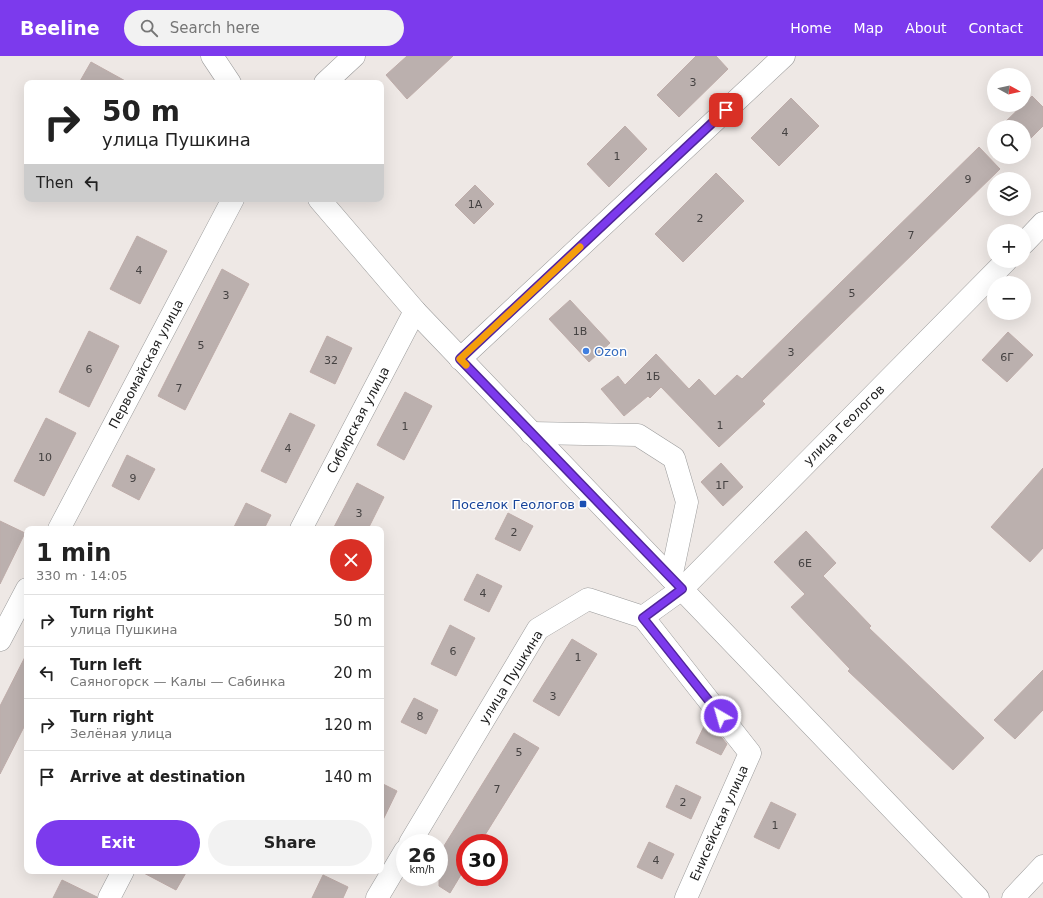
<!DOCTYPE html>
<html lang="en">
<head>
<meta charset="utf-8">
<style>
  :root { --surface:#fff; --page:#f2f2f2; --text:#222; --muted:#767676; --line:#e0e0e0; --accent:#7c3aed }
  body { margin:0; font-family:"DejaVu Sans",sans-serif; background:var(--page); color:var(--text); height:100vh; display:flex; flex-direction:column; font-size:15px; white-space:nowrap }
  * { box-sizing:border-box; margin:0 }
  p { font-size:13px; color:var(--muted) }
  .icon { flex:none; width:22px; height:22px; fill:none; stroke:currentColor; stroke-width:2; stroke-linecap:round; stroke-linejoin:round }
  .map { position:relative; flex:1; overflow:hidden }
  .panel { position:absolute; left:24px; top:470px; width:360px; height:348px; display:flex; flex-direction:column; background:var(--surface); border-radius:8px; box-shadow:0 4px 16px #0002 }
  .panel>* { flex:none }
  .top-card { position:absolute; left:24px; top:24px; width:360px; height:122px; border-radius:8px; box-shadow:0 4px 16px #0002; background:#fff; color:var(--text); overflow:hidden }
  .needle { width:26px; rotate:98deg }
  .tools { position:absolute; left:987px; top:12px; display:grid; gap:8px }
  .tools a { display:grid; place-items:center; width:44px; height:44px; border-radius:50%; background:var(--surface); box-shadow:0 4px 16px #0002; font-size:20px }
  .speed { position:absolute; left:396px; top:778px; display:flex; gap:8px; font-size:20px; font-weight:700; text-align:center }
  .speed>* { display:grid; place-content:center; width:52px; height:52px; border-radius:50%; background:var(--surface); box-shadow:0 4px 16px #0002; line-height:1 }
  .speed small { font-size:10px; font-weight:400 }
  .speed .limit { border:6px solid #d22; background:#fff; color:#111 }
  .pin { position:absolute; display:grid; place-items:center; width:34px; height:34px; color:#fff; margin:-17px; border-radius:8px; box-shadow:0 2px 6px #0006 }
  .me { position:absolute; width:44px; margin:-22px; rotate:322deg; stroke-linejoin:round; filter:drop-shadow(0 0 3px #0008) }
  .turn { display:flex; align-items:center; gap:14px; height:84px; padding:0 12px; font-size:18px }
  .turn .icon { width:52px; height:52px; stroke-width:2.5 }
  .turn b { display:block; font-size:28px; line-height:34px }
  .then { display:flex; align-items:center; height:38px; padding:0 12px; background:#0003; gap:8px; font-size:15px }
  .round { display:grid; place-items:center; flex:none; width:42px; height:42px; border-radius:21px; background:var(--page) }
  .headline { display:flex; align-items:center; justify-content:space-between; height:68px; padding:0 12px }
  h1 { font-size:24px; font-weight:700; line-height:30px }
  .cta { display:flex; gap:8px; margin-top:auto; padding:8px 12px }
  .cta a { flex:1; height:46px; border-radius:24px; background:var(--accent); color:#fff; font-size:16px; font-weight:700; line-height:46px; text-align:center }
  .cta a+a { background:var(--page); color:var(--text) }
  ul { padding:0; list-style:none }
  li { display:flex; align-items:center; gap:12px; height:52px; padding:0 12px; border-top:1px solid var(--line) }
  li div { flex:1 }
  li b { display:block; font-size:15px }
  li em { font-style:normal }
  header { display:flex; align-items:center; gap:24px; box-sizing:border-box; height:56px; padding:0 20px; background:var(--accent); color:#fff }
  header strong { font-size:19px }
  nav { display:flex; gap:22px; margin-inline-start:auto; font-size:14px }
  .search { width:280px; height:36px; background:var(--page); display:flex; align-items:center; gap:10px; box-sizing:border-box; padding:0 14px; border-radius:22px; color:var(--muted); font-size:15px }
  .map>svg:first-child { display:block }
</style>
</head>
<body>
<header>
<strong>Beeline</strong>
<div class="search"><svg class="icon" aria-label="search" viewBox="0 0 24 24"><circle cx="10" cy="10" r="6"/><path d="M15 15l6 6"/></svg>Search here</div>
<nav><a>Home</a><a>Map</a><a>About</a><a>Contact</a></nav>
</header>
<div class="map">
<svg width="1043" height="842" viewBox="0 0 1043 842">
  <rect width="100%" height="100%" fill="#eee8e5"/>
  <g fill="#bbb0ae" stroke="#beaca9">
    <polygon points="407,0 453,0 407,43 386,19"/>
    <polygon points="696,0 716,0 728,13 679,61 657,39"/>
    <polygon points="91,6 129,27 79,27"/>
    <polygon points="1032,40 1043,51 1043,70 1024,89 1024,71 1000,71"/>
    <polygon points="791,42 819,70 779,110 751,82"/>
    <polygon points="625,70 647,93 609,131 587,108"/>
    <polygon points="979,91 1000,113 762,345 765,348 719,391 661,331 650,342 648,340 624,360 601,333 618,320 625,329 656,298 689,333 699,323 715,340 737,319 742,323"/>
    <polygon points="716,117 744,145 683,206 655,178"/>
    <polygon points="475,129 494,148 474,168 455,149"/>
    <polygon points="137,180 167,195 140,248 110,233"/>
    <polygon points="222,213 249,228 185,354 158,340"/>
    <polygon points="570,244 610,287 589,306 549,263"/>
    <polygon points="89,275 119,290 89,351 59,336"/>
    <polygon points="1008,276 1033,299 1007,326 982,304"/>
    <polygon points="327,280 352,292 335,328 310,316"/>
    <polygon points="405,336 432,350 404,404 377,389"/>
    <polygon points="290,357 315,369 286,427 261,415"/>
    <polygon points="46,362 76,377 44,440 14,425"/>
    <polygon points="127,399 155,413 139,444 112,430"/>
    <polygon points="721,407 743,431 723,450 701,426"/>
    <polygon points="1043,412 1043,492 1030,506 991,471"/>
    <polygon points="357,427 384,441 368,473 333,473"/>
    <polygon points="246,447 271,459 264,473 233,473"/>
    <polygon points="508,457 533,470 520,495 495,483"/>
    <polygon points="0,465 25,477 0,528"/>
    <polygon points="806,475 836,507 823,520 871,570 869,572 984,682 953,714 848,615 850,613 791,551 805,538 774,506"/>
    <polygon points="477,518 502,530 489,556 464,544"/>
    <polygon points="450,569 475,582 456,620 431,608"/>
    <polygon points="572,583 597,598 559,660 533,645"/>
    <polygon points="27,597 27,665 0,718 0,650"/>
    <polygon points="1043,614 1043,654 1015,683 994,664"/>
    <polygon points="414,642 438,654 426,678 401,666"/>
    <polygon points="707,664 727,688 721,699 696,687"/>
    <polygon points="514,677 539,692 480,787 465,787 465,812 450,837 439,830 439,798"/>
    <polygon points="381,727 397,735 381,768"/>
    <polygon points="676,729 701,741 691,763 666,751"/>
    <polygon points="771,746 796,758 779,793 754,781"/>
    <polygon points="649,786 674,798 662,823 637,811"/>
    <polygon points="140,815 187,815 176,834"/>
    <polygon points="323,819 348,831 343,842 312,842"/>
    <polygon points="62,824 97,841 97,842 53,842"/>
  </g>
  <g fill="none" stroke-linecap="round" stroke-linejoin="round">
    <defs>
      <g id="minor">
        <polyline points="212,0 230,27"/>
        <polyline points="325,27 354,0"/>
        <polyline points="319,143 415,255 978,842"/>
        <polyline points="1024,187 1043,167"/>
        <polyline points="460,303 784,0"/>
        <polyline points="531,377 638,379 674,402 687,446 671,522"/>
        <polyline points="59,473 233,143"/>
        <polyline points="301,473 415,255"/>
        <polyline points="643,561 750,697 686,842"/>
        <polyline points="0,584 27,533"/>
        <polyline points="410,787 538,573 588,543 643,561 682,533 1006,205"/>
        <polyline points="109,842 123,815"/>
        <polyline points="377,842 405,795"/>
        <polyline points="1013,842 1043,810"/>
      </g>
    </defs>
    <use href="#minor" stroke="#9b9b9b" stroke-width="23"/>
    <use href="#minor" stroke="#fff" stroke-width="22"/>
  </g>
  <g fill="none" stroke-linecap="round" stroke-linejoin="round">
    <defs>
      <polyline id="route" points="721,660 643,562 682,533 460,303 726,54"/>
    </defs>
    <use href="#route" stroke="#51269a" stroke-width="10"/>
    <use href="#route" stroke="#7c3aed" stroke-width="7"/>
    <polyline stroke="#f59e0b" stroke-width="7" points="466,309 460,303 580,191"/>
  </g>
  <circle fill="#3f7fe0" stroke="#fff" stroke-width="1.5" cx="586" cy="295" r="4"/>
  <rect fill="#1a4fb4" stroke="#fff" stroke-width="1.5" x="579" y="444" width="8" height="8" rx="2"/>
  <g text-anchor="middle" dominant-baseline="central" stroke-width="3" stroke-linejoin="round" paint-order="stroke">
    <g font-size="11" fill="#454242">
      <text x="693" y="26">3</text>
      <text x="785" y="76">4</text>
      <text x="617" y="100">1</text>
      <text x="968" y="123">9</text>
      <text x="475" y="148">1А</text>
      <text x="700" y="162">2</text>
      <text x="911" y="179">7</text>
      <text x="139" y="214">4</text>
      <text x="852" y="237">5</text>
      <text x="226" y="239">3</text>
      <text x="580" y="275">1В</text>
      <text x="201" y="289">5</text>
      <text x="791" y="296">3</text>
      <text x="1007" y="301">6Г</text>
      <text x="331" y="304">32</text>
      <text x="89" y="313">6</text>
      <text x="653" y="320">1Б</text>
      <text x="179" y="332">7</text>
      <text x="720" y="369">1</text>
      <text x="405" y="370">1</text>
      <text x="288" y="392">4</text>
      <text x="45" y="401">10</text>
      <text x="133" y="422">9</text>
      <text x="722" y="429">1Г</text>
      <text x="359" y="457">3</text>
      <text x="514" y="476">2</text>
      <text x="805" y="507">6Е</text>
      <text x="483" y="537">4</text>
      <text x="453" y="595">6</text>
      <text x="578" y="601">1</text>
      <text x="553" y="640">3</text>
      <text x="420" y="660">8</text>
      <text x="519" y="696">5</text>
      <text x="497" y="733">7</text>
      <text x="683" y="746">2</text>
      <text x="775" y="769">1</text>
      <text x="656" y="804">4</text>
    </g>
    <g font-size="13" fill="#366cbe" stroke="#fff" text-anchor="start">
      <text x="594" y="295">Ozon</text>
    </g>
    <g font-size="13" fill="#1e1e1e" stroke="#fff">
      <text transform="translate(146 308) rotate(-62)">Первомайская улица</text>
      <text transform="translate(358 364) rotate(-62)">Сибирская улица</text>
      <text transform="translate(844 369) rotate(-45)">улица Геологов</text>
      <text transform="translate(511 621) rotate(-58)">улица Пушкина</text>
      <text transform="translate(719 767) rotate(-66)">Енисейская улица</text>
    </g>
    <g font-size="13" fill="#164399" stroke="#fff" text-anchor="end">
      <text x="575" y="448">Поселок Геологов</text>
    </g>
  </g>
</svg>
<div class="tools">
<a><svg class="needle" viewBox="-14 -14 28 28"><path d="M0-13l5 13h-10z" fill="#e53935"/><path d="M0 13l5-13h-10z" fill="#767676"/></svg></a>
<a><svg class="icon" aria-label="search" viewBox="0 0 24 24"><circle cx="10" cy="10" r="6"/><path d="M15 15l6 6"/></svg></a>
<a><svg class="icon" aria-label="layers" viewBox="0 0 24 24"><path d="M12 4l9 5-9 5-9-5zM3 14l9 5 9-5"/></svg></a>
<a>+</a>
<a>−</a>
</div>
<div class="speed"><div>26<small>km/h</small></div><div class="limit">30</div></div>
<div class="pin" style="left:726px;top:54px;background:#d93025"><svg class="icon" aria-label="arrive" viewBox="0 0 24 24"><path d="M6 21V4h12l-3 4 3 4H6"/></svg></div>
<svg class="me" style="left:721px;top:660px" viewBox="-20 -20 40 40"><circle r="17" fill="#7c3aed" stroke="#fff" stroke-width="3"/><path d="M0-11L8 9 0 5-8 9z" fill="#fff"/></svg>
<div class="top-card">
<div class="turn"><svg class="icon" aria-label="right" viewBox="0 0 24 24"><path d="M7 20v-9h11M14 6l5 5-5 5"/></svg><div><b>50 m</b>улица Пушкина</div></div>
<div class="then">Then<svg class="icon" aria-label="left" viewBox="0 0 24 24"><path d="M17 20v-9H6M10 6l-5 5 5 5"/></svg></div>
</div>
<section class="panel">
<div class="headline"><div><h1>1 min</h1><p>330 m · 14:05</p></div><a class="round" style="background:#d93025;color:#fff"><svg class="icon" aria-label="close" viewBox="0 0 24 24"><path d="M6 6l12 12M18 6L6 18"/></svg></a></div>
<ul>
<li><svg class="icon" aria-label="right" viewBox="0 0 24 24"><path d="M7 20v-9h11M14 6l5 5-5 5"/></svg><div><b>Turn right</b><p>улица Пушкина</p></div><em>50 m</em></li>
<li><svg class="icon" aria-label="left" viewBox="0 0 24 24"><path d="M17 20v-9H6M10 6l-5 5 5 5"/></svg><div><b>Turn left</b><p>Саяногорск — Калы — Сабинка</p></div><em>20 m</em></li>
<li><svg class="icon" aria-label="right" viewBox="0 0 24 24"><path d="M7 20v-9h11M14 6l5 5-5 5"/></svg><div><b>Turn right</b><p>Зелёная улица</p></div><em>120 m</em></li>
<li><svg class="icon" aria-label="arrive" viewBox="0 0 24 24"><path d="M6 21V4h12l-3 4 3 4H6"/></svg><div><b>Arrive at destination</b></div><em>140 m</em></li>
</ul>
<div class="cta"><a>Exit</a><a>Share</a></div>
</section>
</div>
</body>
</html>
